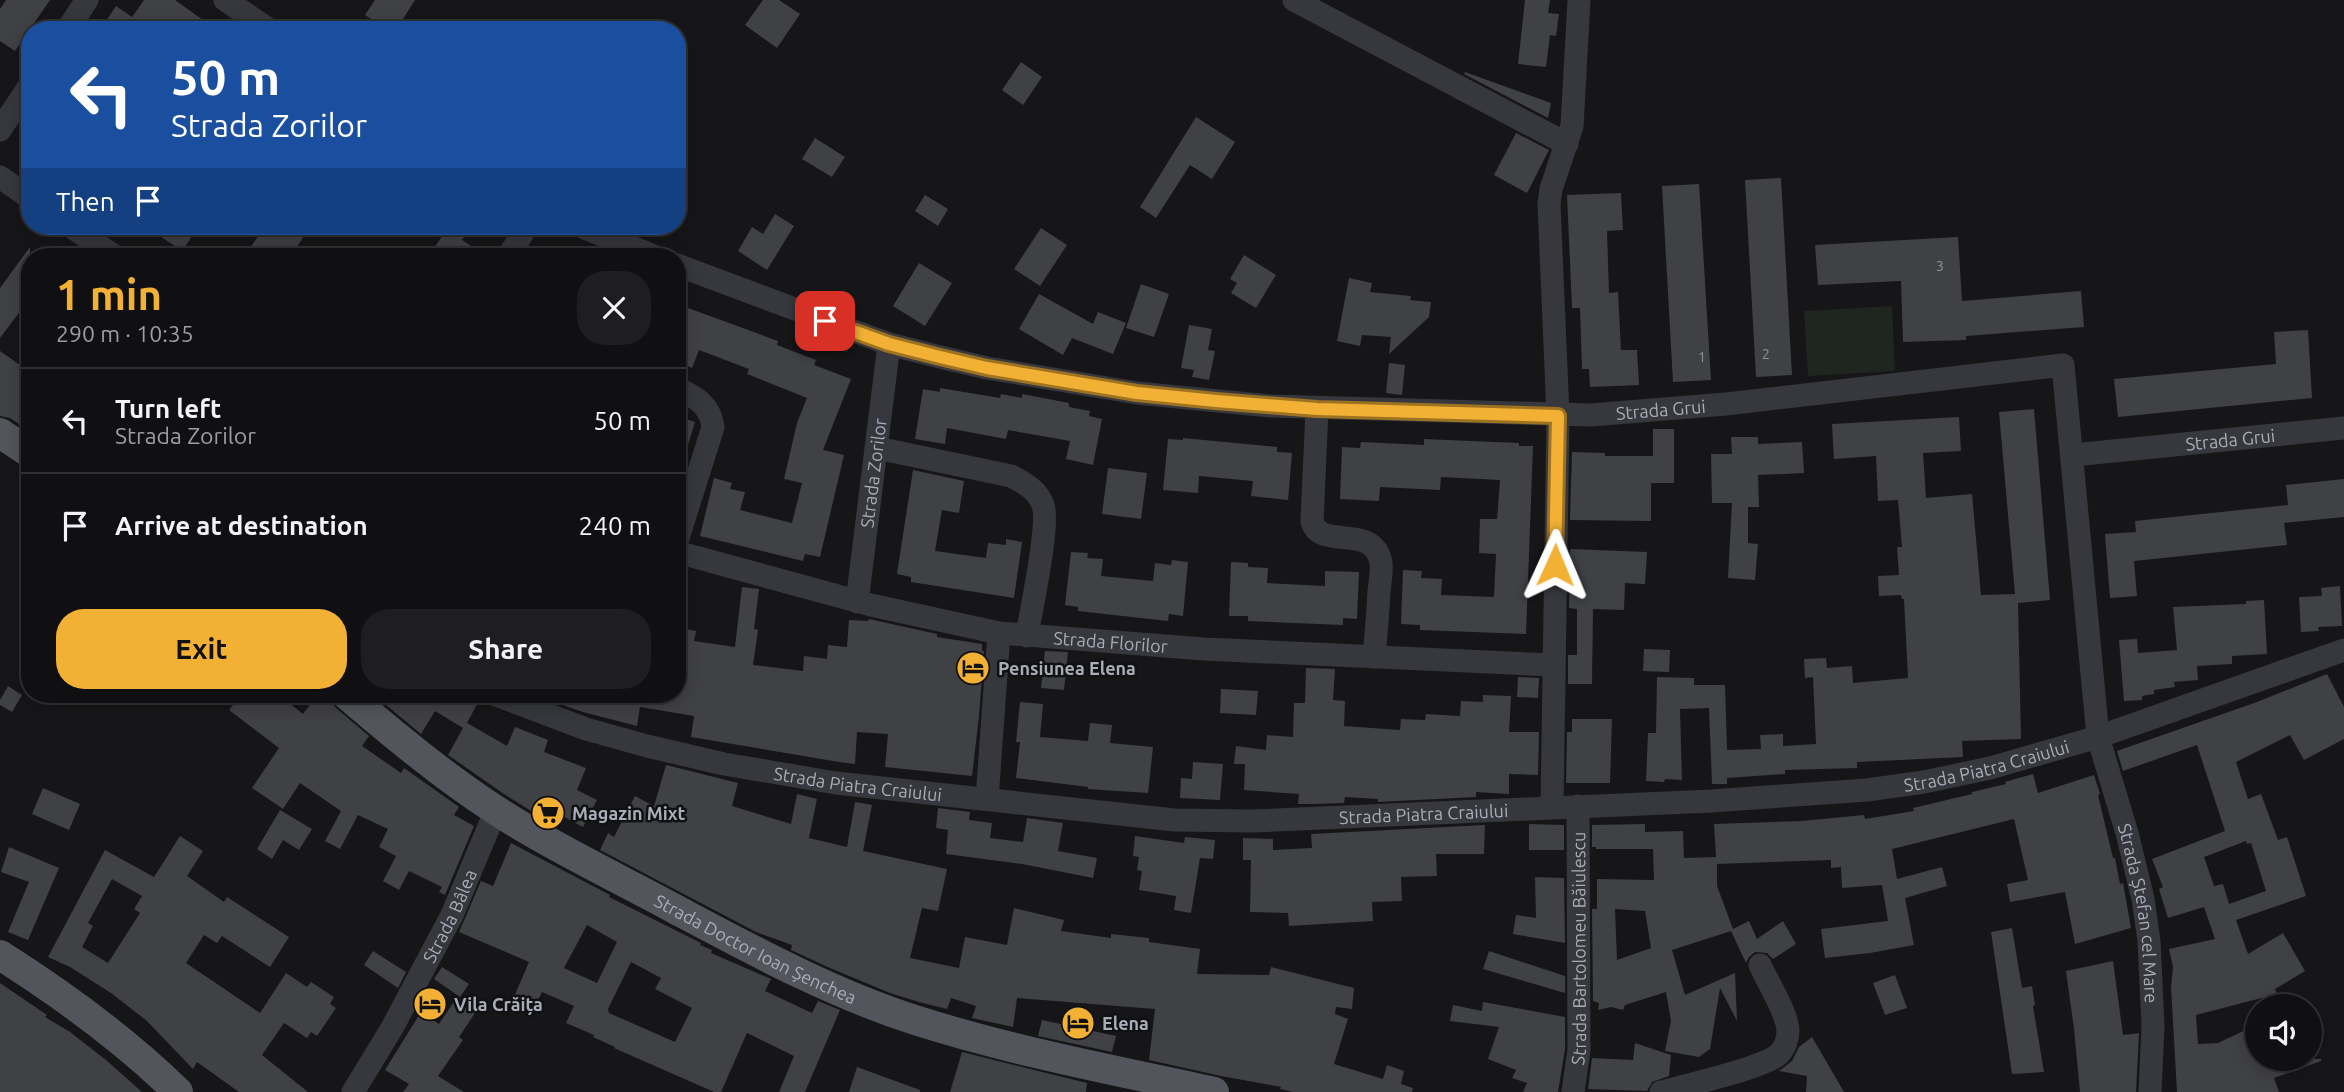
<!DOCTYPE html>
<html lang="en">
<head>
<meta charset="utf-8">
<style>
  :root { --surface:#101012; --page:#1e1e20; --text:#f1f3f6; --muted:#9c9d9f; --line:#303032; --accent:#f2b134 }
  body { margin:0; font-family:Ubuntu,sans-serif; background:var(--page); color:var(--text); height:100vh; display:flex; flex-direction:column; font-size:26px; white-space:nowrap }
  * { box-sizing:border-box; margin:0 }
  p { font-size:23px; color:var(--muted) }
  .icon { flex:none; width:38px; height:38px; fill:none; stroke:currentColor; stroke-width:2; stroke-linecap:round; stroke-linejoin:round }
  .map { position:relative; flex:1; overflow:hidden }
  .side { position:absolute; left:21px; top:248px; width:665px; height:455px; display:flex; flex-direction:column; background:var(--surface); border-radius:28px; box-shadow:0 4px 18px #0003,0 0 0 2px var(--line) }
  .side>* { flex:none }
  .guide { position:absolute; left:21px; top:21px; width:665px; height:214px; border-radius:28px; box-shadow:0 4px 18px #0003,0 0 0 2px var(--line); background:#1a4fa0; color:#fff; overflow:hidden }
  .buttons { position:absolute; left:2245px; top:994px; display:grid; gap:14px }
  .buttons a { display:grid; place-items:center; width:77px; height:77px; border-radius:50%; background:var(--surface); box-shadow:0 4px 18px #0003,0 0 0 2px var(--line); font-size:35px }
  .pin { position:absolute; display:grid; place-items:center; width:60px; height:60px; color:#fff; margin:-30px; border-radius:14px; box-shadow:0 4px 10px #0006 }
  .me { position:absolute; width:77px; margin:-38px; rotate:1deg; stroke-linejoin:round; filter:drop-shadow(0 0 5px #0008) }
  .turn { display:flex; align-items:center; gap:24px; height:147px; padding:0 35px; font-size:32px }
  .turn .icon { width:91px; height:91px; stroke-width:2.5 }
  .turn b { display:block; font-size:49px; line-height:60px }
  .then { display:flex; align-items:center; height:66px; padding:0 35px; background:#0003; gap:14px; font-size:26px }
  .round { display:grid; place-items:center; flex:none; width:74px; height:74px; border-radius:28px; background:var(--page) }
  .overview { display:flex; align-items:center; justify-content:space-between; height:119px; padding:0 35px }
  h1 { font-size:42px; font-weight:700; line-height:52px; color:var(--accent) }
  .action { display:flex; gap:14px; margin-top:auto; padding:14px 35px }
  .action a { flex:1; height:80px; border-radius:28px; background:var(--accent); color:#111; font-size:28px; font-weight:700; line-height:80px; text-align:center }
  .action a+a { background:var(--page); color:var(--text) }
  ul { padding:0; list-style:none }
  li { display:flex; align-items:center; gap:21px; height:105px; padding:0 35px; border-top:2px solid var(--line) }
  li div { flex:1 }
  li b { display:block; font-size:26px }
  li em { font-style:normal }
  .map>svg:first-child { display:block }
</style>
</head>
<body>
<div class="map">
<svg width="2344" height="1092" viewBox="0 0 2344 1092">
  <rect width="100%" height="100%" fill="#161618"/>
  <polygon fill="#1e261f" points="1892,306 1895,371 1808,376 1804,311"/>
  <g fill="#404145" fill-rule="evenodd">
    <polygon points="6,0 50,0 15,51 0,41 0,9"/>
    <polygon points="144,0 175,0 217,30 100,30 116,6 132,17"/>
    <polygon points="375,0 415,0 396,30 388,30 365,15"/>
    <polygon points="763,0 779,0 800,14 777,48 745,25"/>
    <polygon points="1525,0 1550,0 1548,13 1559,14 1556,36 1550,35 1546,67 1518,64"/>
    <polygon points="1021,62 1042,77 1023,105 1002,90"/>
    <polygon points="1465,72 1551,103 1548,118 1464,74"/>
    <polygon points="1196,117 1235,142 1212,179 1190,165 1156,218 1140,207"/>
    <polygon points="1516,133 1549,150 1527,193 1494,175"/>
    <polygon points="815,138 845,157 832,177 802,159"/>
    <polygon points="1781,178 1792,375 1756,377 1745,180"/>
    <polygon points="1699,184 1711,380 1673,382 1662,186"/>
    <polygon points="1621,193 1623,230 1607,231 1609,293 1618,292 1621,350 1637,350 1639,385 1590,387 1589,369 1582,369 1580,308 1572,308 1567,195"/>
    <polygon points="925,195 948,209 938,226 915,211"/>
    <polygon points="775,214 794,226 767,270 738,251 752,227 763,234"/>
    <polygon points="145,226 199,226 182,251"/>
    <polygon points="265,226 311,226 290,257 244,257"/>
    <polygon points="449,226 472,226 462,240 488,257 428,257"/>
    <polygon points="1041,228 1067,245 1040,286 1014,269"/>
    <polygon points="1958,237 1962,301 2081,291 2084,327 1966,336 1966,340 1903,342 1901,281 1818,285 1815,245"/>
    <polygon points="30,247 30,298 0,338 0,288"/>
    <polygon points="1244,255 1276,275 1256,308 1231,293 1237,283 1230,279"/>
    <polygon points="919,263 952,283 925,326 893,306"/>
    <polygon points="1349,278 1372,283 1370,292 1411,296 1410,300 1431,302 1429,317 1389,354 1391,337 1362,335 1360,346 1337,341"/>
    <polygon points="1141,284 1169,294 1154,337 1126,328"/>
    <polygon points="1039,294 1093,324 1098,312 1126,323 1113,354 1072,338 1063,355 1019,329"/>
    <polygon points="677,304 778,341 777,345 816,360 814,365 851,379 823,450 844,455 820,557 805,554 803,561 700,536 714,478 732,483 730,489 745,492 740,510 792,523 802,483 784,479 797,423 807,398 747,374 749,369 699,350 692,368 677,362"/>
    <polygon points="1189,325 1212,329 1208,350 1215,351 1209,380 1192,377 1194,370 1181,368"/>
    <polygon points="2308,330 2312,398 2118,417 2114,379 2276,364 2274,332"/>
    <polygon points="0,351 30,372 30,415 22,426 10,418 0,416"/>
    <polygon points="1389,363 1405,365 1402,395 1386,393"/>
    <polygon points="940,388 1000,398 1001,394 1022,398 1022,394 1069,403 1069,407 1090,411 1089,416 1102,419 1093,465 1066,459 1070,441 1008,430 1006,439 947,428 945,444 915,439 923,389 940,392"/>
    <polygon points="2034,409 2050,600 2018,603 2021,739 1962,741 1963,757 1857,762 1857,768 1785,770 1785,774 1727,778 1727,784 1712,784 1709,708 1680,709 1682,780 1665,779 1664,782 1646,781 1648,733 1656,733 1657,677 1694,678 1694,685 1725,685 1727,750 1761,749 1760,735 1783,734 1783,746 1816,744 1813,677 1805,678 1804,659 1826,658 1827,668 1852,666 1853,683 1908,678 1904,599 1902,599 1901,595 1879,596 1878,576 1899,575 1897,547 1902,547 1898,500 1878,501 1876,456 1834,459 1832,424 1959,417 1961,451 1923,453 1926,498 1972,494 1981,595 2015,594 1999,412"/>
    <polygon points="677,416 695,422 681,468 677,468"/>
    <polygon points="1653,429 1674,429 1674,483 1651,483 1651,521 1570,520 1572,452 1605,453 1605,456 1653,456"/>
    <polygon points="1731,437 1758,437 1758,444 1802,442 1804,473 1758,475 1759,507 1748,507 1748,543 1758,544 1755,580 1728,578 1732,503 1712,503 1711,454 1732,454"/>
    <polygon points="1183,438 1277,447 1277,452 1292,453 1288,500 1251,496 1253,481 1199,476 1198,493 1163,490 1168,439 1183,440"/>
    <polygon points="1424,439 1519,443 1519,446 1533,446 1526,634 1420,630 1420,625 1401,624 1403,570 1422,571 1421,578 1442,579 1441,595 1494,597 1496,554 1479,553 1480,519 1497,519 1500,480 1441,477 1440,490 1380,487 1379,501 1340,499 1342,447 1360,448 1361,442 1424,445"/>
    <polygon points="1108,468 1147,473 1141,519 1102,514"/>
    <polygon points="913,470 964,481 959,513 942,510 935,551 986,558 988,543 1006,545 1006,539 1022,542 1014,598 911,582 911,577 897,574"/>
    <polygon points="2344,479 2344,517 2284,523 2287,545 2134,561 2137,596 2110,598 2105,534 2136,532 2135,521 2288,505 2286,485"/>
    <polygon points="1570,549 1647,552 1645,584 1625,583 1624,610 1593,609 1592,684 1568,684 1568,655 1577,655 1577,609 1569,608"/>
    <polygon points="1071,552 1088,553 1087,558 1103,559 1101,576 1153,581 1155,563 1171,565 1172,560 1188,562 1183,616 1169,614 1168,621 1078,611 1078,607 1065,605"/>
    <polygon points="1231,562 1248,563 1248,567 1268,568 1267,583 1325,586 1325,571 1359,572 1357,619 1343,618 1343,625 1248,621 1248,616 1229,616"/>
    <polygon points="2340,586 2342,626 2318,627 2319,631 2301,632 2299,597 2322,596 2321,588"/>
    <polygon points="742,587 759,589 754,629 758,630 753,665 803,671 804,656 827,659 828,645 847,647 849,620 868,621 869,619 937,634 937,637 982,644 982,651 984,651 979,716 972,776 885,767 888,734 857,732 855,764 839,762 691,737 694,716 640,707 637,726 583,712 542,698 543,695 677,695 677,646 681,628 696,631 694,641 735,647"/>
    <polygon points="2264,600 2267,654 2232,656 2232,664 2197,666 2198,680 2174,682 2175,687 2154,690 2154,694 2142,696 2142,700 2124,701 2119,640 2137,639 2138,653 2177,650 2173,607 2246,604 2246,601"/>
    <polygon points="1644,649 1670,650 1669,672 1643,671"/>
    <polygon points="1045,651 1068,652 1064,690 1041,688"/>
    <polygon points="1306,668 1335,669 1333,700 1345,701 1344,726 1400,730 1401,719 1425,720 1426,714 1460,716 1461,701 1483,702 1483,695 1511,696 1509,732 1539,732 1538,775 1509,774 1509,794 1476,792 1476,797 1378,802 1378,799 1345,797 1344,803 1311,804 1298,804 1299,794 1244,790 1245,764 1234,764 1236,746 1266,750 1267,735 1293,737 1294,703 1305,703"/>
    <path d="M2327 674 2344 707V739L2304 760 2290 735 2236 762 2248 799 2261 794 2278 840 2287 837 2306 896 2236 920 2248 954 2283 933 2305 971 2275 989 2277 994 2196 1015 2198 1044 2218 1043 2258 1024V1059H2321V1061L2274 1078 2279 1092H2177L2171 987 2173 967 2169 949 2215 939 2204 907 2168 918 2159 889 2163 887 2152 859 2225 831 2197 745 2123 771 2117 751 2257 702ZM2246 841 2247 844 2251 843 2266 891 2229 904 2223 884 2214 886 2204 857Z"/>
    <polygon points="1518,677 1539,678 1538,698 1517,697"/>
    <polygon points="8,686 22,695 12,712 0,705 0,700"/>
    <polygon points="1221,689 1258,691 1256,715 1220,713"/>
    <polygon points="241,695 279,695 303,714 317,695 330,695 331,702 336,708 369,736 362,746 401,773 404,768 459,807 454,815 474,826 445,895 439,892 442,887 409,871 399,890 383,881 396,856 379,847 388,829 358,815 340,849 325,841 341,811 300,783 283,809 252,788 279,748 229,710"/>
    <polygon points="374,695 482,695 467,723 507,746 515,727 548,740 544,752 586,768 577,790 597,800 583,827 557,813 552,824 504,794 448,755 463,728 435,711 421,734"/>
    <polygon points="1020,702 1043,704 1040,737 1088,741 1090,723 1112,725 1110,743 1153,747 1148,793 1088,789 1088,787 1016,778 1020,742 1016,742"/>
    <polygon points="1572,719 1612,719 1610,783 1566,783 1567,732 1572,732"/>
    <polygon points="1193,762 1223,764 1220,800 1180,798 1181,778 1192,779"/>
    <polygon points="666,765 738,783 732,806 791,824 797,794 817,799 809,838 847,847 855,802 872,805 863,851 947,869 938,911 922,908 910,958 959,968 965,937 1007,945 1014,908 1064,920 1061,931 1111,938 1111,934 1149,938 1149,942 1200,949 1197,974 1269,975 1271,967 1354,988 1352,1009 1336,1007 1335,1014 1348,1019 1334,1064 1383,1079 1387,1065 1404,1071 1401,1084 1413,1088 1412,1092 1293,1092 1280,1089 1281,1087 1221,1076 1149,1060 1155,1009 1017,998 1013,1027 972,1018 976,1006 951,998 947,1009 919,1002 890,993 830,968 791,950 792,945 756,932 600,850 608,833 614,837 635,796 654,806"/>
    <path d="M2033 774 2038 793 2094 775 2100 794 2098 795 2113 858H2115L2120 884 2123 883 2131 928 2075 944 2065 892 2010 902 2007 884 2028 880 2014 819 1892 849 1897 879 1942 867 1947 886 1905 898 1914 945 1870 953 1825 958 1821 929 1888 921 1882 885 1842 888 1841 867 1831 868V860L1717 864V886L1733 929 1749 921 1757 939 1783 921 1796 944 1773 959 1767 953 1755 952 1749 957 1746 963 1731 931 1672 950 1685 995 1735 973 1737 1021 1720 988 1710 1049 1699 1057 1665 1051 1671 1021 1666 992 1625 1005 1623 1010 1611 1007 1598 1010 1599 1003 1593 1001 1592 909H1597V879L1654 880 1653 849H1596V847H1592V825L1645 824V832L1683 831 1684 858 1716 857 1714 824 1802 821 1864 815 1865 819 1914 811 1913 808 1972 794V792L2006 784 2005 782ZM1615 909 1645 911 1651 948 1617 960Z"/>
    <polygon points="43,788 80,804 69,830 32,814"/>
    <polygon points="938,808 970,812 969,820 992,823 990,838 1023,842 1027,818 1063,823 1058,851 1097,858 1093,878 1022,864 946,854 948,830 936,828"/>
    <polygon points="280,810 312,829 299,850 283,840 272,859 257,849"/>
    <polygon points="1529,824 1564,825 1564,850 1529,850"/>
    <polygon points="1485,825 1484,854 1436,854 1437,876 1401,877 1402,901 1372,902 1373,921 1289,926 1288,913 1250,912 1251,860 1243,860 1243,838 1273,839 1273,850 1312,848 1311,834"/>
    <path d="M180 836 203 851 187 876 224 902 227 897 289 937 270 967 222 936 217 943 204 935 186 963 260 1013 286 973 307 987 311 982 334 997 330 1004 336 1008 317 1036 311 1032 307 1038 284 1023 262 1055 308 1092H239L197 1062 193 1069 147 1021 111 993 70 967 48 957 105 850 154 877ZM112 879 142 896 134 909 140 913 108 963 82 947 93 926 88 923Z"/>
    <polygon points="1135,836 1184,843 1185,837 1215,840 1213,859 1200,858 1191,913 1174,910 1176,896 1139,890 1142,871 1137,870 1139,857 1133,856"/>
    <path d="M511 843 610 895 609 897 701 943 700 945 712 950 711 953 771 979 765 991 812 1013 818 1001 840 1010 805 1092H779L794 1056 747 1033 721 1092H714L614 1048 615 1047 593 1037 594 1035 566 1023 574 1006 542 992 534 1009 513 999 529 962 459 932 481 881 493 886ZM587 925 617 942 597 983 564 968ZM631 962 661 978 655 989 692 1008 675 1042 609 1013 608 1009Z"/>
    <polygon points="9,847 59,868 28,940 8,932 29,882 1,872"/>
    <polygon points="1535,877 1564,878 1565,943 1513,934 1516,915 1536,918"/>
    <polygon points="2012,928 2022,988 2032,986 2035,1005 2033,1006 2044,1072 2012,1074 1991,932"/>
    <polygon points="373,951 406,972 398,988 364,965"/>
    <polygon points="1489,951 1565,976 1565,993 1483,969"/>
    <polygon points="2113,961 2123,1035 2139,1033 2136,1092 2080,1092 2074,1029 2066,971"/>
    <polygon points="442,967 469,984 460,997 434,979"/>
    <polygon points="1895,975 1907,1008 1885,1015 1873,983"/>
    <polygon points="0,983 47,1015 45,1017 70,1032 106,1060 142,1092 0,1092"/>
    <polygon points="457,997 477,1010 459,1037 463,1040 438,1076 464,1092 403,1092 409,1084 385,1070 421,1012 439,1024"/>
    <polygon points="1483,1002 1565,1017 1565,1049 1558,1092 1523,1092 1527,1083 1512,1078 1516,1070 1488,1059 1499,1027 1450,1021 1453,1005 1482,1011"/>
    <polygon points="1042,1020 1116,1036 1112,1052 1038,1036"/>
    <polygon points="1812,1037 1844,1092 1806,1092 1807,1076 1779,1071 1792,1061 1799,1047"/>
    <polygon points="1635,1043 1671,1055 1669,1076 1652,1082 1647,1091 1588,1089 1592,1058 1633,1060"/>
    <polygon points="962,1052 1087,1083 1086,1092 950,1092"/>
    <polygon points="857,1067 920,1090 920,1092 849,1092"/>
  </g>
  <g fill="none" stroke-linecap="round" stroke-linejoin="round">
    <g stroke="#37383d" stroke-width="23">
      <polyline points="225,0 270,30"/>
      <polyline points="1294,0 1567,144"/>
      <polyline points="67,30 87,0"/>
      <polyline points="0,130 30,85"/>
      <polyline points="0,177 30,198"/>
      <polyline points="70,226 116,257"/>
      <polyline points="580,226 656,257"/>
      <polyline points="508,257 527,226"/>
      <path id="s1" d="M677 265 889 344 940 357 987 368 1137 393 1270 406 1591 415 1726 404 2063 365 2098 737 2127 833 2143 899 2149 941 2153 1026 2150 1092"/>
      <path d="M677 388C695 397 710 404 713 427L677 541"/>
      <path d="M1317 409 1312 522C1321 551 1374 522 1381 563 1382 572 1380 582 1379 591 1378 613 1376 635 1374 657"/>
      <path d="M877 448 1011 476C1024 483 1037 489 1043 505 1050 525 1031 609 1027 636"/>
      <path id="s2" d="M2073 455 2344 428"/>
      <path id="s3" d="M677 552 871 605 999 633 1204 649 1553 665"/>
      <path id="s4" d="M857 602 889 344"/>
      <path id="s5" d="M496 695 586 729 647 746 724 764 836 783 1174 820 1253 821 1711 801 1867 790 1924 782 1990 768 2098 737 2344 650"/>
      <polyline points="987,799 999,633"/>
      <polyline points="1552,807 1558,416 1549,204 1551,189 1572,126 1579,0"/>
      <path id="s6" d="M353 1092 392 1028 452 915 496 810"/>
      <path id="s7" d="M1573 1092 1579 1050 1578 806"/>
      <path d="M1661 1092C1684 1086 1764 1068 1779 1054 1785 1048 1788 1038 1788 1030 1786 1010 1768 983 1760 965"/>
    </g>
    <g stroke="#53555c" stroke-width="30">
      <polyline points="0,433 30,453"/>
      <path id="s8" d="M347 695C394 735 442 775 494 809 551 846 614 876 675 909 752 950 831 993 915 1020 1012 1051 1114 1070 1214 1092"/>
      <path d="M0 955C63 995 124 1039 178 1092"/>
    </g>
  </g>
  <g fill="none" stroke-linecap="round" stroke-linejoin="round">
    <defs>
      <polyline id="route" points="825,321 889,344 940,357 987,368 1137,393 1216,401 1317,409 1558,416 1555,565"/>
    </defs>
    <use href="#route" stroke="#9d7322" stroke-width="18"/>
    <use href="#route" stroke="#f2b134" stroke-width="12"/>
  </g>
  <defs>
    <symbol id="hotel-disc" viewBox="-11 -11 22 22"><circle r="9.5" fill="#f2b134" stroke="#111113"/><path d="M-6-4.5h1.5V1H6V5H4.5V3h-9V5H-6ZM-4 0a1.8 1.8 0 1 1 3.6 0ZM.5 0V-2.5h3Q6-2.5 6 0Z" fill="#111"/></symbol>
    <symbol id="supermarket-disc" viewBox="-11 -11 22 22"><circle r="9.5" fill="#f2b134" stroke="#111113"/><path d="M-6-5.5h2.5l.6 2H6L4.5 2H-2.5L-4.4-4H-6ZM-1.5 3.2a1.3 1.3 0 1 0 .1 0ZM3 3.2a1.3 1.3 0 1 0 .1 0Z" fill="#111"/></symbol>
  </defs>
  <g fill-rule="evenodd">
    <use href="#hotel-disc" x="954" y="649" width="38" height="38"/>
    <use href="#supermarket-disc" x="529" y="794" width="38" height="38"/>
    <use href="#hotel-disc" x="411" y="985" width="38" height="38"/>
    <use href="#hotel-disc" x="1059" y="1004" width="38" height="38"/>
  </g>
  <g text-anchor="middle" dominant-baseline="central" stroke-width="5" stroke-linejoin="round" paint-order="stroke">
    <g font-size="14" fill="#8e929b">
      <text x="1940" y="266">3</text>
      <text x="1766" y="354">2</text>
      <text x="1702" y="357">1</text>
    </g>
    <g font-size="18" fill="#a8adb8" stroke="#111113">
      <text stroke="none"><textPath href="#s1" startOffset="1004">Strada Grui</textPath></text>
      <text stroke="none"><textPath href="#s2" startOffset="158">Strada Grui</textPath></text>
      <text stroke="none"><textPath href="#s4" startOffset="130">Strada Zorilor</textPath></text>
      <text stroke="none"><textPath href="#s3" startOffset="444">Strada Florilor</textPath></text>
      <text stroke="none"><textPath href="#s5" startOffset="1508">Strada Piatra Craiului</textPath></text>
      <text stroke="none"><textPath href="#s5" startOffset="374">Strada Piatra Craiului</textPath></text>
      <text stroke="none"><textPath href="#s5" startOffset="942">Strada Piatra Craiului</textPath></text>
      <text stroke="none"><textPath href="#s1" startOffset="1964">Strada Ștefan cel Mare</textPath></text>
      <text stroke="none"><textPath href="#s6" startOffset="201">Strada Bâlea</textPath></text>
      <text stroke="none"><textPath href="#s8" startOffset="483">Strada Doctor Ioan Șenchea</textPath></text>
      <text stroke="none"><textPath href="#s7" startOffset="144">Strada Bartolomeu Băiulescu</textPath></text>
    </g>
    <g font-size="18" font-weight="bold" fill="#a8adb8" stroke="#111113" text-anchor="start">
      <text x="998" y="668">Pensiunea Elena</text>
      <text x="572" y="813">Magazin Mixt</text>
      <text x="454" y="1004">Vila Crăița</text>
      <text x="1102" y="1023">Elena</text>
    </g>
  </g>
</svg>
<div class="buttons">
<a><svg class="icon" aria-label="sound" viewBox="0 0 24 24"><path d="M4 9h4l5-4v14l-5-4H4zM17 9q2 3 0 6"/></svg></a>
</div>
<div class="pin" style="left:825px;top:321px;background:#d93025"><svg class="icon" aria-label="arrive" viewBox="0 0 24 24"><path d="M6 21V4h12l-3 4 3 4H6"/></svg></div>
<svg class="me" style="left:1555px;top:565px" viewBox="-20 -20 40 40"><path d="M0-17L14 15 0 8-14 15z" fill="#f2b134" stroke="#fff" stroke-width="4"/></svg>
<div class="guide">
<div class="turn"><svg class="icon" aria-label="left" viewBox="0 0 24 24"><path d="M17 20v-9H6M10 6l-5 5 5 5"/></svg><div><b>50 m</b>Strada Zorilor</div></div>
<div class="then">Then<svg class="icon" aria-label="arrive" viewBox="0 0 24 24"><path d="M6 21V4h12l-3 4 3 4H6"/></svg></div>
</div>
<section class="side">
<div class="overview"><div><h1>1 min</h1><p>290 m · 10:35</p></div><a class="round"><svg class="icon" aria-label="close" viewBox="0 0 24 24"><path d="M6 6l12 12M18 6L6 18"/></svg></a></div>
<ul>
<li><svg class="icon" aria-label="left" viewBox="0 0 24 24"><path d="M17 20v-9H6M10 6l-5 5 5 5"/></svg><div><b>Turn left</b><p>Strada Zorilor</p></div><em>50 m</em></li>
<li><svg class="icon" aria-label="arrive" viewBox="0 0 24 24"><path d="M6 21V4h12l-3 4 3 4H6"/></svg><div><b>Arrive at destination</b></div><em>240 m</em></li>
</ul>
<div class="action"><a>Exit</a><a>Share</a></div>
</section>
</div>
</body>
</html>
